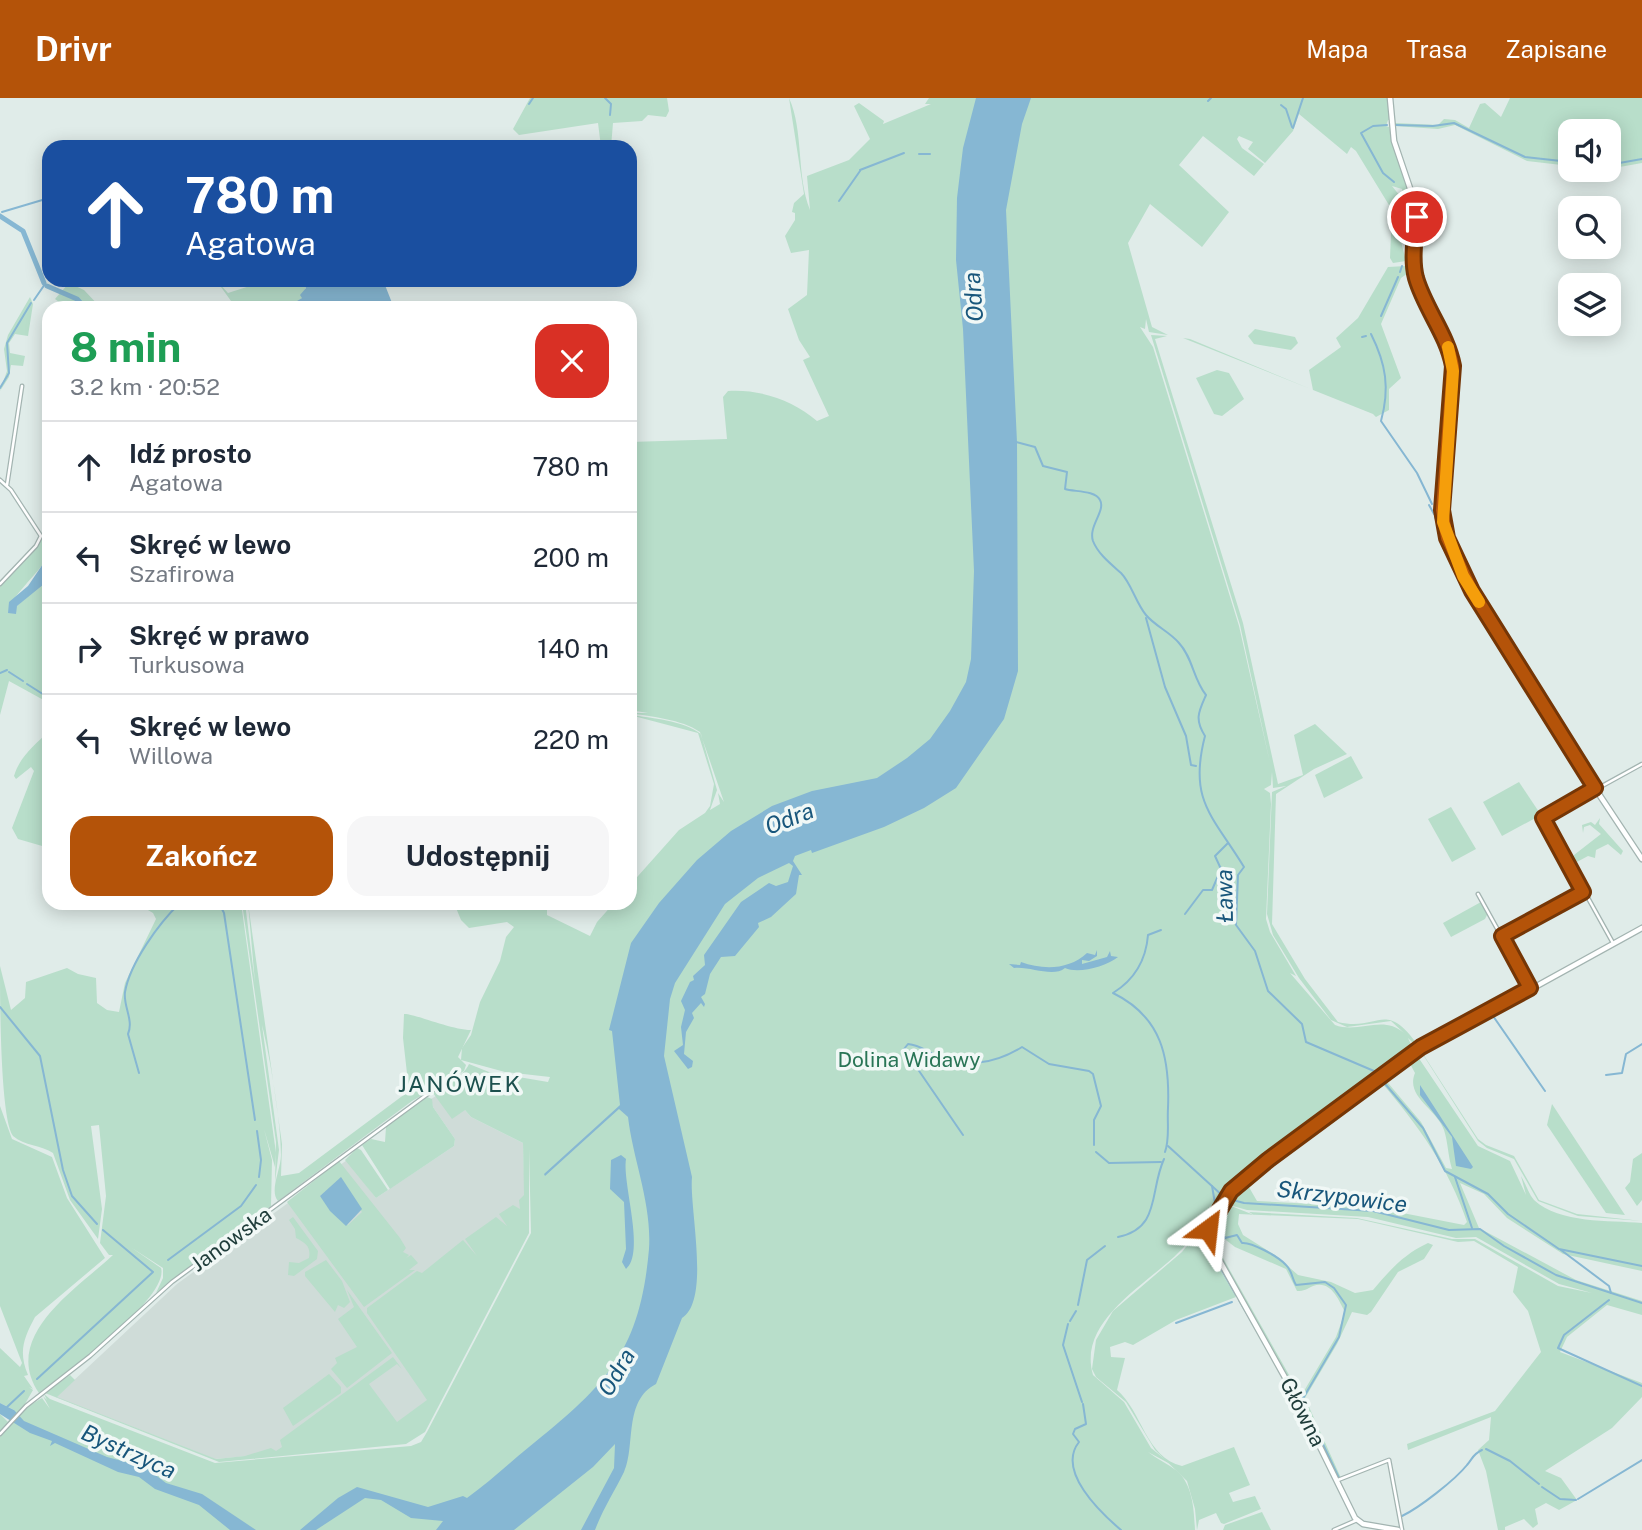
<!DOCTYPE html>
<html lang="pl">
<head>
<meta charset="utf-8">
<style>
  :root { --surface:#fff; --page:#f6f6f7; --text:#1f2937; --muted:#747a83; --line:#e0e1e3; --accent:#b45309 }
  body { margin:0; font-family:"Public Sans",sans-serif; background:var(--page); color:var(--text); height:100vh; display:flex; flex-direction:column; font-size:26px; white-space:nowrap }
  * { box-sizing:border-box; margin:0 }
  p { font-size:23px; color:var(--muted) }
  .icon { flex:none; width:38px; height:38px; fill:none; stroke:currentColor; stroke-width:2; stroke-linecap:round; stroke-linejoin:round }
  .map { position:relative; flex:1; overflow:hidden }
  .drawer { position:absolute; left:42px; top:203px; width:595px; height:609px; display:flex; flex-direction:column; background:var(--surface); border-radius:21px; box-shadow:0 4px 18px #0003 }
  .drawer>* { flex:none }
  .hud { position:absolute; left:42px; top:42px; width:595px; height:147px; border-radius:21px; box-shadow:0 4px 18px #0003; background:#1a4fa0; color:#fff; overflow:hidden }
  .tools { position:absolute; left:1558px; top:21px; display:grid; gap:14px }
  .tools a { display:grid; place-items:center; width:63px; height:63px; border-radius:14px; background:var(--surface); box-shadow:0 4px 18px #0003; font-size:35px }
  .pin { position:absolute; display:grid; place-items:center; width:60px; height:60px; color:#fff; margin:-30px; border:4px solid #fff; border-radius:50%; box-shadow:0 2px 7px #0007 }
  .me { position:absolute; width:77px; margin:-38px; rotate:30deg; stroke-linejoin:round; filter:drop-shadow(0 0 5px #0008) }
  .turn { display:flex; align-items:center; gap:24px; height:147px; padding:0 28px; font-size:32px }
  .turn .icon { width:91px; height:91px; stroke-width:2.5 }
  .turn b { display:block; font-size:49px; line-height:60px }
  .round { display:grid; place-items:center; flex:none; width:74px; height:74px; border-radius:21px; background:var(--page) }
  .head { display:flex; align-items:center; justify-content:space-between; height:119px; padding:0 28px }
  h1 { font-size:42px; font-weight:700; line-height:52px; color:#1e9e55 }
  .button { display:flex; gap:14px; margin-top:auto; padding:14px 28px }
  .button a { flex:1; height:80px; border-radius:21px; background:var(--accent); color:#fff; font-size:28px; font-weight:700; line-height:80px; text-align:center }
  .button a+a { background:var(--page); color:var(--text) }
  ul { padding:0; list-style:none }
  li { display:flex; align-items:center; gap:21px; height:91px; padding:0 28px; border-top:2px solid var(--line) }
  li div { flex:1 }
  li b { display:block; font-size:26px }
  li em { font-style:normal }
  header { display:flex; align-items:center; gap:42px; box-sizing:border-box; height:98px; padding:0 35px; background:var(--accent); color:#fff }
  header strong { font-size:33px }
  nav { display:flex; gap:38px; margin-inline-start:auto; font-size:24px }
  .map>svg:first-child { display:block }
</style>
</head>
<body>
<header>
<strong>Drivr</strong>
<nav><a>Mapa</a><a>Trasa</a><a>Zapisane</a></nav>
</header>
<div class="map">
<svg width="1642" height="1432" viewBox="0 0 1642 1432">
  <rect width="100%" height="100%" fill="#e0ece9"/>
  <polygon fill="#cfdcd8" points="436,998 465,1012 471,1019 523,1045 526,1138 407,1343 215,1361 56,1299 177,1186 347,1062 376,1100 454,1048 455,1041 433,1009 431,1001"/>
  <g fill="#b8deca" fill-rule="evenodd">
    <polygon points="530,0 667,0 669,13 666,19 648,17 642,23 613,25 611,49 601,49 598,25 519,37 513,31"/>
    <path d="M789 0C804 33 796 77 810 112L807 78 849 62 870 41 854 8 859 5 884 23 883 26 931 6H925L929 0H1389L1390 22H1388L1386 28 1389 29 1415 115 1411 164C1407 150 1393 125 1408 114L1402 91 1392 88 1404 103 1398 132 1406 163 1393 165 1390 160 1392 112 1356 53 1351 49 1347 56 1299 16 1293 33 1265 65 1248 51 1253 44 1239 38 1237 41 1242 50 1264 66 1254 78 1203 38 1179 67 1229 114 1202 149 1150 106 1128 145 1152 229 1168 237 1149 234 1146 221 1145 231 1140 229 1153 249 1239 528 1270 665 1240 527 1151 237 1167 238 1155 241 1243 525 1278 686 1303 677 1294 637 1315 626 1347 656 1314 671 1276 696 1272 826 1305 881 1338 924C1379 934 1384 901 1417 946L1453 927 1454 930 1418 950 1408 940 1414 953 1351 999 1383 979 1421 1024 1446 1070 1452 1071C1448 1059 1448 1044 1444 1032 1437 1011 1405 999 1415 975L1408 962 1387 976 1416 956 1478 1048 1510 1063 1526 1097 1521 1078C1526 1086 1528 1095 1534 1102 1560 1126 1609 1122 1642 1125V1173L1563 1156 1507 1120 1484 1096 1460 1085 1479 1130 1576 1182 1642 1203V1217L1607 1207 1567 1239 1560 1254 1642 1285V1299L1612 1330 1545 1373 1561 1380 1577 1402 1559 1412 1546 1405 1535 1411 1538 1426 1533 1430 1524 1421 1505 1429V1432H1498L1486 1373 1478 1352 1489 1342 1491 1319 1408 1352 1407 1346 1495 1313 1541 1254 1528 1213 1513 1194 1518 1169 1474 1143 1458 1144 1358 1121 1239 1116 1238 1126 1243 1137 1275 1157 1298 1177 1331 1184 1355 1195 1373 1192C1390 1172 1404 1156 1428 1145L1433 1147 1424 1161 1398 1174 1371 1214 1367 1217 1352 1214 1337 1246 1305 1300 1341 1380 1338 1381 1298 1299 1212 1147 1211 1128 1224 1101 1213 1117 1208 1115C1198 1127 1191 1143 1179 1154 1148 1186 1077 1222 1093 1277L1124 1304 1151 1350 1172 1367 1148 1354C1157 1361 1168 1366 1177 1373 1193 1387 1194 1412 1195 1432H0V1339L4 1335 0 1334V1316L8 1324 14 1312 0 1305V1250L20 1269 22 1265 0 1208V1008L12 1041 52 1059 67 1100 105 1160 35 1219C24 1240 18 1253 28 1277L24 1278 33 1291 29 1289 33 1292 25 1306 27 1309 42 1300 50 1311 43 1298 47 1302 44 1296 50 1301 215 1365 411 1348 421 1344 427 1334 531 1135 529 1051V1135L425 1334 406 1346 219 1364 45 1295 70 1277 75 1282 57 1299 216 1361 245 1358 271 1350 276 1353 282 1349 280 1342 393 1259 402 1271 397 1266 369 1286 397 1324 427 1302 367 1215V1210L417 1173 422 1175 463 1142 477 1158 465 1141 496 1119 507 1128 499 1116 513 1107 520 1111 519 1102 524 1097 523 1045 471 1019 465 1012 452 1021 433 995C445 985 463 980 469 966L489 974 548 984 550 979 505 974 461 962 462 950 471 937 480 904 500 863 506 839 514 829 507 824 469 830 461 822 454 805H547V817L590 838 597 824 614 805H630V787L679 732 705 715 710 708 714 686 698 635 630 617C652 620 682 622 701 636L717 692 710 712 720 706 718 695 724 704 700 634C681 621 652 619 630 615H648L630 612V344L727 341 723 299 728 293C760 291 793 302 817 323L829 318 803 262 810 259 799 242 788 211 807 197 809 152 791 155 785 138 795 122V115L792 114 794 105 804 96ZM1272 674 1273 690 1286 688 1272 694 1267 816 1273 837 1299 880 1331 922 1347 929 1391 923 1404 935C1383 916 1359 936 1335 927L1290 875 1296 878 1270 834 1266 821 1271 706 1270 695 1264 691 1271 687ZM1381 984C1418 1027 1449 1070 1467 1124L1464 1127 1372 1109 1257 1103 1246 1084ZM1226 1106 1247 1112 1368 1119 1456 1140 1476 1139 1559 1186 1592 1195 1558 1188 1475 1141H1452L1357 1120 1249 1114 1254 1117ZM1214 1133 1235 1149 1286 1171 1297 1193C1304 1193 1307 1191 1313 1188 1331 1182 1338 1201 1345 1214L1336 1239 1301 1298 1214 1144 1212 1136Z"/>
    <polygon points="1510,0 1642,0 1642,65 1608,71 1608,33 1570,33 1570,68 1527,63 1455,27 1438,31 1395,28 1395,25 1438,27 1444,21 1455,22 1469,30 1480,6 1485,5 1501,19"/>
    <polygon points="1388,169 1406,168 1411,173 1401,180 1381,226 1401,280 1389,291 1389,312 1376,319 1373,316 1183,240 1190,241 1313,292 1309,272 1341,249 1336,240 1358,220"/>
    <polygon points="216,182 228,195 269,182 308,183 302,200 298,203 302,210 236,210"/>
    <polygon points="69,185 84,192 101,210 95,206 67,210 55,201"/>
    <polygon points="30,199 33,206 28,238 15,236 9,245 10,255 25,258 23,268 11,267 9,279 0,293 7,273 4,251 8,237"/>
    <polygon points="1255,231 1295,239 1298,245 1291,252 1254,246 1248,238"/>
    <polygon points="1217,272 1229,275 1244,301 1222,318 1214,316 1196,280"/>
    <path d="M49 436C49 443 51 453 48 458 39 476 8 500 9 515L39 488 49 472V462V605L9 583 0 617V489L38 448 42 437Z"/>
    <path d="M49 633V750L18 741 12 730 34 673 31 669 16 681 14 678C20 658 35 647 49 633Z"/>
    <polygon points="1351,658 1363,680 1324,700 1315,677"/>
    <polygon points="1519,684 1541,717 1502,738 1483,704"/>
    <polygon points="1451,709 1476,751 1452,764 1428,721"/>
    <polygon points="1600,720 1599,726 1623,753 1621,757 1608,746 1596,752 1595,760 1588,758 1575,765 1574,757 1601,736 1590,727 1584,729 1583,735 1582,727 1591,724 1595,727"/>
    <polygon points="1481,804 1488,815 1485,821 1451,839 1443,825"/>
    <path d="M136 805H241L276 1055 275 1069 264 1031 272 1062 271 1108 156 1195 163 1180V1170L132 1150 161 1170C170 1200 63 1277 39 1295 0 1238 78 1190 113 1157H109L100 1145 106 1098 99 1027 91 1028 102 1111 98 1141 70 1102 53 1055C42 1047 24 1048 13 1038 0 1021 0 898 0 868L11 912 25 900 26 884 67 870 78 876 96 880 97 905 107 912 119 914 125 885 156 821 153 815Z"/>
    <path d="M242 805H245L255 885 248 805 282 1046 281 1078 299 1075 409 993 403 940 404 916C413 915 451 932 471 932L458 959 466 967 464 973 412 1003 278 1103C269 1093 281 1071 281 1057 281 1024 270 959 262 927L279 1052 275 1084 276 1044Z"/>
    <polygon points="1420,952 1424,953 1423,956 1478,1041 1486,1047 1514,1058 1539,1102 1577,1116 1642,1123 1578,1118 1538,1103 1514,1061 1487,1050 1478,1043"/>
    <polygon points="427,999 432,1001 433,1009 455,1041 454,1048 390,1091 362,1047 371,1041 385,1044 386,1029"/>
    <polygon points="1552,1006 1625,1117 1606,1115 1547,1027"/>
    <polygon points="357,1050 361,1052 388,1092 376,1100 345,1062"/>
    <polygon points="1642,1055 1642,1102 1637,1108 1625,1090 1630,1084 1633,1061"/>
    <path d="M339 1063 400 1140 406 1150 403 1154 409 1157 406 1160 411 1157 418 1165 409 1172H415L364 1209 287 1104ZM338 1083 362 1114 348 1127 320 1098Z"/>
    <path d="M293 1119 318 1153 317 1161 294 1178 288 1177 289 1164 299 1165 309 1160C311 1149 306 1145 296 1140L295 1131 289 1122Z"/>
    <path d="M1208 1121 1207 1142 1200 1149 1206 1147 1236 1199 1176 1222 1133 1247 1125 1244 1110 1249 1111 1259 1125 1260 1117 1292C1142 1313 1146 1360 1182 1368L1234 1349 1250 1387 1229 1395 1233 1404 1255 1398 1261 1411 1224 1426 1221 1425 1216 1415 1199 1422 1197 1432 1195 1411 1187 1383 1155 1352 1126 1304 1096 1279 1092 1271 1096 1242 1113 1213 1182 1154Z"/>
    <polygon points="326,1162 342,1183 350,1204 344,1210 338,1207 335,1214 305,1178 305,1174"/>
    <polygon points="347,1192 392,1255 347,1290 331,1271 337,1265 335,1260 357,1249 338,1221 354,1209"/>
    <polygon points="329,1276 341,1289 341,1295 293,1328 283,1310"/>
    <polygon points="1262,1414 1271,1432 1223,1432 1225,1427"/>
  </g>
  <g fill="#86b7d3">
    <path d="M976 0H1031L1022 26 1006 112 1017 344 1018 573 1004 621 956 690 924 710 884 729 812 755 811 752 795 758 793 763 802 777H799L796 796 771 819 758 825 759 829 735 858 721 859 710 876 705 896 701 899 705 906 704 909 701 905 692 915 694 920 686 934 684 956 693 963 692 969 688 971 674 953 683 947 681 929 685 912 681 903 690 884 694 882 693 878 705 867 704 857 741 804 769 785 776 788 788 784 793 768 789 765 758 780 725 806 675 885 670 901 664 958 692 1079C689 1110 711 1202 682 1220L656 1286C623 1303 636 1348 624 1374 614 1394 603 1411 595 1432H581L614 1370 615 1346 593 1369 514 1432H436L443 1423 411 1420 381 1402 365 1400 316 1432H300L338 1400 357 1389 428 1409 463 1398 467 1400C489 1384 508 1366 529 1349 606 1287 640 1254 649 1151 652 1106 633 1062 628 1019L619 1011 545 1078 544 1076 620 1007 612 933 609 932 631 845 659 805 697 762 731 733 772 708 812 693 877 680 907 660 930 641 950 613 966 584 971 561 974 473 963 231 956 162 957 100 963 50Z"/>
    <polygon points="307,182 383,182 394,210 302,210 297,203 302,200 300,197 306,190 304,186"/>
    <polygon points="49,457 44,486 17,508 16,516 8,515 9,504 28,488"/>
    <path d="M1097 852V858L1089 863 1082 862V866L1107 859 1110 853 1111 858 1118 859C1105 869 1078 876 1065 870 1053 880 1030 868 1014 870L1009 866 1020 867 1021 864C1043 872 1069 872 1087 855L1095 857Z"/>
    <polygon points="1420,987 1473,1069 1471,1071 1456,1068 1452,1039 1420,997"/>
    <path d="M621 1057 626 1061C622 1085 646 1155 626 1171L622 1164 626 1151 624 1104 610 1091 611 1062Z"/>
    <polygon points="341,1079 362,1111 346,1128 330,1113 320,1098"/>
    <polygon points="0,1305 14,1312 24,1323 107,1359 145,1369 166,1385 202,1396 256,1432 230,1432 199,1407 155,1391 139,1379 118,1374 55,1345 50,1348 52,1343 30,1335 0,1316"/>
  </g>
  <g fill="none" stroke-linecap="round" stroke-linejoin="round">
    <g stroke="#86b7d3" stroke-width="2">
      <polyline points="605,0 611,6 610,17"/>
      <polyline points="1208,3 1211,0"/>
      <polyline points="529,6 533,0"/>
      <polyline points="1281,7 1286,11 1292,29"/>
      <polyline points="1387,27 1373,28 1361,35 1383,75 1394,84"/>
      <polyline points="1396,27 1433,28 1454,25 1525,59 1570,64"/>
      <polyline points="1293,30 1303,0"/>
      <polyline points="244,49 290,49"/>
      <polyline points="919,56 930,56"/>
      <polyline points="1608,67 1642,61"/>
      <polyline points="860,72 904,55"/>
      <polyline points="839,103 860,73"/>
      <polyline points="2,114 49,100"/>
      <polyline points="1400,174 1402,168"/>
      <polyline points="34,202 45,186"/>
      <polyline points="1381,218 1398,179"/>
      <path d="M1371 236C1386 266 1390 290 1381 323L1417 375 1432 406"/>
      <polyline points="1362,239 1366,238"/>
      <polyline points="0,290 9,275 7,245 31,205"/>
      <path d="M1016 344 1035 349 1043 368 1067 374 1065 391C1074 394 1095 392 1100 402 1106 413 1088 428 1093 443 1098 456 1111 466 1121 475 1131 485 1136 505 1146 517 1155 528 1170 534 1179 545 1193 560 1193 581 1206 597 1199 613 1194 621 1205 638 1188 703 1213 718 1244 769L1238 777 1236 827 1255 853 1268 893 1302 926 1306 944 1374 973 1423 1030 1445 1073 1488 1096 1508 1116 1559 1151 1642 1168"/>
      <polyline points="1429,407 1434,416"/>
      <polyline points="1435,419 1461,480 1508,559"/>
      <polyline points="1146,520 1165,589 1186,638 1191,667 1196,668"/>
      <polyline points="9,574 23,583"/>
      <polyline points="0,575 7,572"/>
      <polyline points="27,586 49,600"/>
      <polyline points="219,805 224,815 255,1022"/>
      <polyline points="1185,816 1203,792 1212,792 1221,771 1215,758 1228,745"/>
      <path d="M1161 832 1148 837C1146 862 1134 882 1113 895 1162 919 1170 960 1168 1010 1167 1025 1170 1040 1165 1054"/>
      <polyline points="0,909 40,958 63,1072 72,1098 97,1126"/>
      <polyline points="1493,918 1545,993"/>
      <path d="M139 975 128 936C134 922 123 908 125 894 130 865 159 825 180 805"/>
      <polyline points="1606,977 1622,975 1626,956 1642,946"/>
      <polyline points="257,1033 261,1062 259,1079"/>
      <path d="M963 1037 904 951 908 946C919 947 923 951 933 956 965 970 993 967 1022 949L1049 966 1089 973 1093 976 1101 1008 1094 1022V1047"/>
      <polyline points="1168,1048 1224,1099"/>
      <polyline points="1096,1054 1109,1065 1161,1064"/>
      <polyline points="1455,1079 1472,1130"/>
      <polyline points="1212,1088 1216,1111"/>
      <polyline points="1229,1101 1244,1105 1373,1113 1449,1132 1480,1131 1504,1148 1556,1177 1642,1205"/>
      <path d="M1221 1116 1225 1120 1221 1132 1225 1140 1237 1137 1242 1145C1251 1144 1278 1158 1286 1167 1292 1172 1292 1181 1296 1187L1325 1184 1334 1190 1346 1207 1339 1239 1302 1302 1339 1380"/>
      <polyline points="1203,1132 1208,1148 1236,1197"/>
      <path d="M1118 1139C1161 1130 1149 1094 1164 1061"/>
      <polyline points="1561,1152 1609,1188 1611,1195"/>
      <polyline points="168,1162 241,1108 256,1087"/>
      <polyline points="1239,1202 1253,1226"/>
      <polyline points="1609,1202 1564,1237 1558,1250 1642,1288"/>
      <polyline points="1078,1207 1087,1162 1105,1148"/>
      <polyline points="1070,1223 1076,1213"/>
      <polyline points="1176,1225 1232,1204"/>
      <polyline points="1068,1226 1063,1247 1082,1304"/>
      <polyline points="37,1281 153,1174 103,1132"/>
      <path d="M1083 1306 1086 1326 1075 1331 1073 1336 1079 1344C1056 1373 1101 1415 1121 1432"/>
      <polyline points="7,1309 24,1293"/>
      <polyline points="1486,1351 1510,1363 1539,1386"/>
      <polyline points="1542,1389 1560,1401 1576,1402"/>
      <polyline points="1578,1401 1642,1362"/>
      <path d="M1402 1418C1419 1410 1455 1382 1467 1367 1473 1360 1473 1356 1482 1352"/>
    </g>
    <g stroke="#86b7d3" stroke-width="5">
      <polyline points="0,118 23,133 44,185"/>
      <polyline points="47,188 77,201 85,210"/>
    </g>
    <defs>
      <g id="minor">
        <polyline points="0,382 11,392 41,438 36,448 0,486"/>
        <polyline points="7,387 22,288"/>
        <polyline points="1542,717 1613,845"/>
        <polyline points="1544,720 1642,666"/>
        <polyline points="1478,796 1530,890"/>
        <polyline points="1501,838 1583,794"/>
        <polyline points="0,1336 26,1308 90,1258 172,1184 444,984"/>
        <polyline points="1338,1382 1389,1362 1402,1432"/>
        <polyline points="1334,1432 1357,1422"/>
      </g>
      <g id="tertiary">
        <polyline points="1390,0 1394,43 1415,105 1415,175 1448,247 1453,268 1442,412 1447,440 1472,493 1565,645 1642,761"/>
        <polyline points="1398,1432 1363,1426 1355,1420 1292,1292 1211,1147 1208,1136 1211,1123 1239,1085 1404,961 1642,830"/>
      </g>
    </defs>
    <use href="#minor" stroke="#a3b4b1" stroke-width="5"/>
    <use href="#tertiary" stroke="#a3b4b1" stroke-width="7"/>
    <use href="#minor" stroke="#fff" stroke-width="2.5"/>
    <use href="#tertiary" stroke="#fff" stroke-width="4.5"/>
  </g>
  <g fill="none" stroke-linecap="round" stroke-linejoin="round">
    <defs>
      <path id="route" d="M1208 1131 1231 1093 1268 1062 1421 949 1530 890 1502 838 1583 794 1543 720 1595 690 1472 493 1447 440 1442 412 1453 268C1447 236 1425 211 1416 180 1411 161 1415 139 1417 119"/>
    </defs>
    <use href="#route" stroke="#753606" stroke-width="18"/>
    <use href="#route" stroke="#b45309" stroke-width="12"/>
    <polyline stroke="#f59e0b" stroke-width="12" points="1448,249 1453,273 1443,424 1463,478 1479,504"/>
  </g>
  <g text-anchor="middle" dominant-baseline="central" stroke-width="7" stroke-linejoin="round" paint-order="stroke">
    <g font-size="21" fill="#297556" stroke="#f1f8f6">
      <text x="909" y="961">Dolina Widawy</text>
    </g>
    <g font-size="21" fill="#203d3b" stroke="#f1f8f6">
      <text transform="translate(231 1141) rotate(-36)">Janowska</text>
      <text transform="translate(1303 1314) rotate(63)">Główna</text>
    </g>
    <g font-size="23" font-style="italic" fill="#18567b" stroke="#f1f8f6">
      <text transform="translate(973 199) rotate(-94)">Odra</text>
      <text transform="translate(789 720) rotate(-21)">Odra</text>
      <text transform="translate(1224 798) rotate(-91)">Ława</text>
      <text transform="translate(1342 1098) rotate(7)">Skrzypowice</text>
      <text transform="translate(616 1274) rotate(-60)">Odra</text>
      <text transform="translate(129 1353) rotate(24)">Bystrzyca</text>
    </g>
    <g font-size="23" letter-spacing="2" fill="#1c504e" stroke="#f1f8f6">
      <text x="460" y="985">JANÓWEK</text>
    </g>
  </g>
</svg>
<div class="tools">
<a><svg class="icon" aria-label="sound" viewBox="0 0 24 24"><path d="M4 9h4l5-4v14l-5-4H4zM17 9q2 3 0 6"/></svg></a>
<a><svg class="icon" aria-label="search" viewBox="0 0 24 24"><circle cx="10" cy="10" r="6"/><path d="M15 15l6 6"/></svg></a>
<a><svg class="icon" aria-label="layers" viewBox="0 0 24 24"><path d="M12 4l9 5-9 5-9-5zM3 14l9 5 9-5"/></svg></a>
</div>
<div class="pin" style="left:1417px;top:119px;background:#d93025"><svg class="icon" aria-label="arrive" viewBox="0 0 24 24"><path d="M6 21V4h12l-3 4 3 4H6"/></svg></div>
<svg class="me" style="left:1208px;top:1131px" viewBox="-20 -20 40 40"><path d="M0-17L14 15 0 8-14 15z" fill="#b45309" stroke="#fff" stroke-width="4"/></svg>
<div class="hud">
<div class="turn"><svg class="icon" aria-label="ahead" viewBox="0 0 24 24"><path d="M12 20V5M6 11l6-6 6 6"/></svg><div><b>780 m</b>Agatowa</div></div>
</div>
<section class="drawer">
<div class="head"><div><h1>8 min</h1><p>3.2 km · 20:52</p></div><a class="round" style="background:#d93025;color:#fff"><svg class="icon" aria-label="close" viewBox="0 0 24 24"><path d="M6 6l12 12M18 6L6 18"/></svg></a></div>
<ul>
<li><svg class="icon" aria-label="ahead" viewBox="0 0 24 24"><path d="M12 20V5M6 11l6-6 6 6"/></svg><div><b>Idź prosto</b><p>Agatowa</p></div><em>780 m</em></li>
<li><svg class="icon" aria-label="left" viewBox="0 0 24 24"><path d="M17 20v-9H6M10 6l-5 5 5 5"/></svg><div><b>Skręć w lewo</b><p>Szafirowa</p></div><em>200 m</em></li>
<li><svg class="icon" aria-label="right" viewBox="0 0 24 24"><path d="M7 20v-9h11M14 6l5 5-5 5"/></svg><div><b>Skręć w prawo</b><p>Turkusowa</p></div><em>140 m</em></li>
<li><svg class="icon" aria-label="left" viewBox="0 0 24 24"><path d="M17 20v-9H6M10 6l-5 5 5 5"/></svg><div><b>Skręć w lewo</b><p>Willowa</p></div><em>220 m</em></li>
</ul>
<div class="button"><a>Zakończ</a><a>Udostępnij</a></div>
</section>
</div>
</body>
</html>
